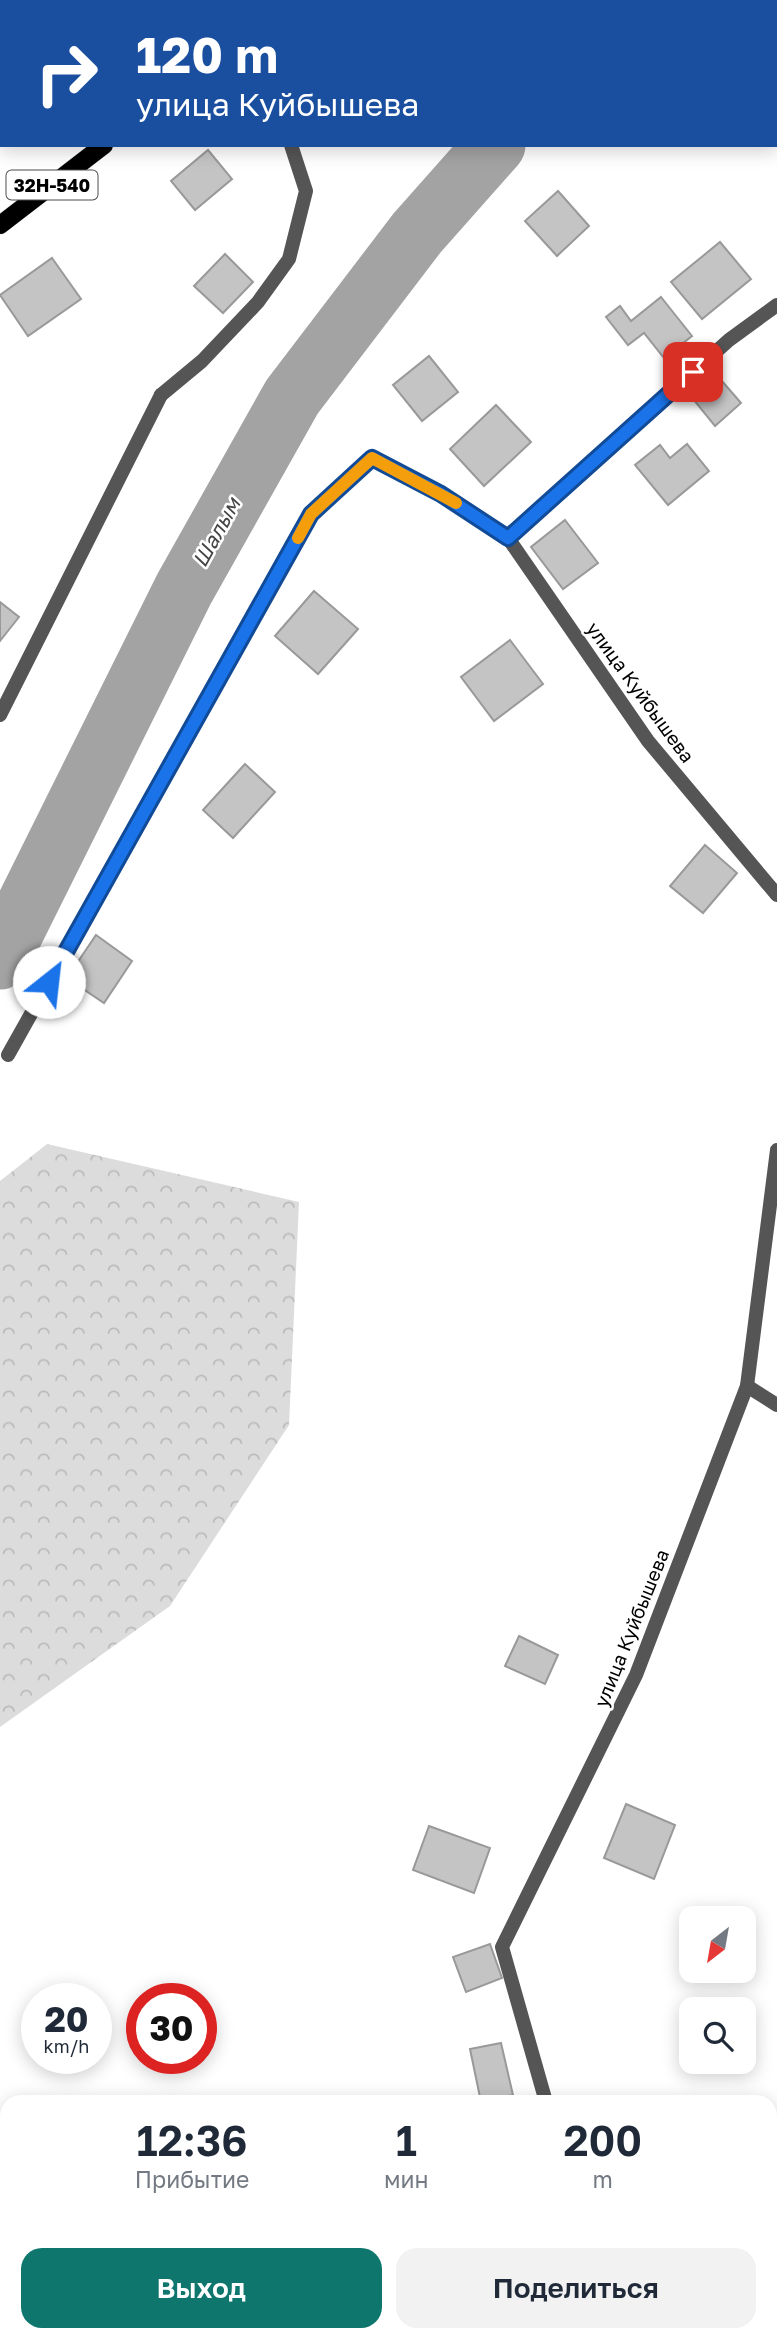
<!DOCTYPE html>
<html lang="ru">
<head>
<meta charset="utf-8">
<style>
  :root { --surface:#fff; --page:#f2f2f3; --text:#1f2937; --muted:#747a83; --accent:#0f766e }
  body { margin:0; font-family:"Golos Text",sans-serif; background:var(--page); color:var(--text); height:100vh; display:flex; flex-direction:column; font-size:26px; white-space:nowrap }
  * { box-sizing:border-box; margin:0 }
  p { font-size:23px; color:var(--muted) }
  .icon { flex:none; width:38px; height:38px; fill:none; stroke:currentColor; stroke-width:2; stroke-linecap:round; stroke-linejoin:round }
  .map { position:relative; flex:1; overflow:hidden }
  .drawer { position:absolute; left:0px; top:2095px; width:777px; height:247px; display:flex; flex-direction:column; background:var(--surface); border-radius:21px 21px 0 0; box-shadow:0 4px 18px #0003 }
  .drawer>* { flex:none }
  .hud { position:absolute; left:0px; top:0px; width:777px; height:147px; box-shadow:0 4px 18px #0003; background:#1a4fa0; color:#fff; overflow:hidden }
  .needle { width:46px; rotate:211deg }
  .tools { position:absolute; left:679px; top:1906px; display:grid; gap:14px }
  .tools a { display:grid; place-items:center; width:77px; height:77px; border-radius:14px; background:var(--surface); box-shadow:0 4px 18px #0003; font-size:35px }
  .speed { position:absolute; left:21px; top:1983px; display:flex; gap:14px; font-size:35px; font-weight:700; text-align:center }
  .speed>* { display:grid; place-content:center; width:91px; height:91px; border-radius:50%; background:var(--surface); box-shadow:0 4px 18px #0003; line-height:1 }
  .speed small { font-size:18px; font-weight:400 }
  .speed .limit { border:10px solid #d22; background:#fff; color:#111 }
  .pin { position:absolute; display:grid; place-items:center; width:60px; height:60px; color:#fff; margin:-30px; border-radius:14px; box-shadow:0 4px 10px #0006 }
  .me { position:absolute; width:77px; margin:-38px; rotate:29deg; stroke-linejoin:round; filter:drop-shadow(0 0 5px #0008) }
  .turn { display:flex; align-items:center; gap:24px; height:147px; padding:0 21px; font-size:32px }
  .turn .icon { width:91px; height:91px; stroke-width:2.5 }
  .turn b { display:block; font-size:49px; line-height:60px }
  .eta { display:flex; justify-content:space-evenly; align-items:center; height:119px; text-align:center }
  .eta b { font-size:42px; font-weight:600; line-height:49px }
  .cta { display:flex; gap:14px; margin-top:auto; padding:14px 21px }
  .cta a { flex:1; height:80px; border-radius:21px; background:var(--accent); color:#fff; font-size:28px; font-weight:600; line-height:80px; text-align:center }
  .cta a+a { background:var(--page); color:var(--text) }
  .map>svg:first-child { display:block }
</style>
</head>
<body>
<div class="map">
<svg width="777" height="2341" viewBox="0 0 777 2341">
  <defs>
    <pattern id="forest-crowns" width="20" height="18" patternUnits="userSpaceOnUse" patternTransform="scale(1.75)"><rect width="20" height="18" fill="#dcdcdc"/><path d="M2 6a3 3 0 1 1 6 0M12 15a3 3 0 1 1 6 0" fill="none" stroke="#bbb"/></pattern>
  </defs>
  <rect width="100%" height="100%" fill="#fff"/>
  <polygon fill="url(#forest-crowns)" points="47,1144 299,1202 289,1425 170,1606 0,1727 0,1181"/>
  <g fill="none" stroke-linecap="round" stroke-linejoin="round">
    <g stroke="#a3a3a3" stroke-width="61">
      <polyline points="639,2 641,0"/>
      <polyline points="0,959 184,589 292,397 417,233 495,145"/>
    </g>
  </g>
  <g fill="#c4c4c4" stroke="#999" stroke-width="2">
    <polygon points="208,150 232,179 195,210 171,181"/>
    <polygon points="558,191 589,226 557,256 525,221"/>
    <polygon points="720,242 751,279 702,319 671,282"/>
    <polygon points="225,254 253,282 223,313 194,286"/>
    <polygon points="52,258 81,299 28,336 0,295"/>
    <polygon points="661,297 692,336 664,358 644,333 628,345 606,317 620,306 631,321"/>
    <polygon points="429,356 458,392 422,421 393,385"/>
    <polygon points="715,373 741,403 715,426 689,394"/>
    <polygon points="496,405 531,442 484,486 450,449"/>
    <polygon points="687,444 709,471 668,505 635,465 660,445 670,458"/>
    <polygon points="565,520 598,563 563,589 531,547"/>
    <polygon points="314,591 358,629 318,674 275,636"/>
    <polygon points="0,602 19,617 0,641"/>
    <polygon points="510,640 543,684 494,721 461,677"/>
    <polygon points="245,764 275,792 233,838 203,810"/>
    <polygon points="705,845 737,873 703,913 670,886"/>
    <polygon points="96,935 132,961 104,1003 67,978"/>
    <polygon points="519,1636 558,1655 545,1684 505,1666"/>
    <polygon points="626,1804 675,1825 654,1879 604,1858"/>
    <polygon points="429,1826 490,1848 474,1893 413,1870"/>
    <polygon points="490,1944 502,1978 466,1992 453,1957"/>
    <polygon points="501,2043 513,2095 481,2102 470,2049"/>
    <polygon points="777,2158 777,2231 770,2232 770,2159"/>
    <polygon points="777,2302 777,2338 767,2341 765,2334 770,2334 770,2304"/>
  </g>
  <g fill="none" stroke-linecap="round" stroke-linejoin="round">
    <defs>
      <g id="primary">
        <polyline points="285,2 287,0"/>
        <polyline points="0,225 104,145"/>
      </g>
    </defs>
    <use href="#primary" stroke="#dbdbdb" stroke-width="19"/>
    <g stroke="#555" stroke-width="14">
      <polyline points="0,715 161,395"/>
      <polyline points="747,1386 777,1405"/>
    </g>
    <g stroke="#555" stroke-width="14">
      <polyline points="777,305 729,340 508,538 648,741 777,895"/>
      <polyline points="161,395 202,361 258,302 289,259 306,191 291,145"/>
      <polyline points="8,1055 311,514 372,458 441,494 508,538"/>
      <polyline points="546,2102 502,1947 636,1675 747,1386 777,1150"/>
      <polyline points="627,2334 637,2338 658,2334"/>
    </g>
    <use href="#primary" stroke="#000" stroke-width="18"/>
    <g stroke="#000" stroke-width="5" stroke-dasharray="10 3.5 2 3.5" stroke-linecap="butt">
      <polyline points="107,2 109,0"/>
      <polyline points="0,84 2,83"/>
    </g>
  </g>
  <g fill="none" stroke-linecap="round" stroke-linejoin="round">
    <defs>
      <polyline id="route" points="49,982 311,514 372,458 441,494 508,538 693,372"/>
    </defs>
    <use href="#route" stroke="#114b97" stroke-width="18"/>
    <use href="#route" stroke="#1a73e8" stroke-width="12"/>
    <polyline stroke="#f59e0b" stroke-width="12" points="298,538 311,514 372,458 456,503"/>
  </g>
  <g text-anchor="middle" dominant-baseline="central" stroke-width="5" stroke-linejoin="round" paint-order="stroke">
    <rect fill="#fff" stroke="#4c4c4c" stroke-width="2" x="6.5" y="170.5" width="91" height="29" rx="5"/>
    <g font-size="18" font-weight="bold" fill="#000">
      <text x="52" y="185">32Н-540</text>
    </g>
    <g font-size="19" fill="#000" stroke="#fff">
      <text transform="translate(641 692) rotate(54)">улица Куйбышева</text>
      <text transform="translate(631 1628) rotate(-68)">улица Куйбышева</text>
    </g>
    <g font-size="21" font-style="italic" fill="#444" stroke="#fff">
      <text transform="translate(216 532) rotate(-61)">Шалым</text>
    </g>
  </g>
</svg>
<div class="tools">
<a><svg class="needle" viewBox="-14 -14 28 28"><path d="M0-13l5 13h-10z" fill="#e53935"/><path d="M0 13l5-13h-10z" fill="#747a83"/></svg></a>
<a><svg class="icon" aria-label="search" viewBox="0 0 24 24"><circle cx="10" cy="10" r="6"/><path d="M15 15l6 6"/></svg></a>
</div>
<div class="speed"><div>20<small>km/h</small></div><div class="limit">30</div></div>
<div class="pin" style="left:693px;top:372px;background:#d93025"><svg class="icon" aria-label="arrive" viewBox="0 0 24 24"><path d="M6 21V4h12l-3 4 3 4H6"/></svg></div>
<svg class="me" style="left:49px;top:982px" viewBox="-20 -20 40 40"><circle r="19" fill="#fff"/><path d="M0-13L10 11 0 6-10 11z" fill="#1a73e8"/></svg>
<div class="hud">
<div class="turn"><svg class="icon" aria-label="right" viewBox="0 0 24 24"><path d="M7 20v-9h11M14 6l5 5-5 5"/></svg><div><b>120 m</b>улица Куйбышева</div></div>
</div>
<section class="drawer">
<div class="eta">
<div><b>12:36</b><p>Прибытие</p></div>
<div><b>1</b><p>мин</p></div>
<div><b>200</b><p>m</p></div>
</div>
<div class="cta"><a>Выход</a><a>Поделиться</a></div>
</section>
</div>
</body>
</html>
